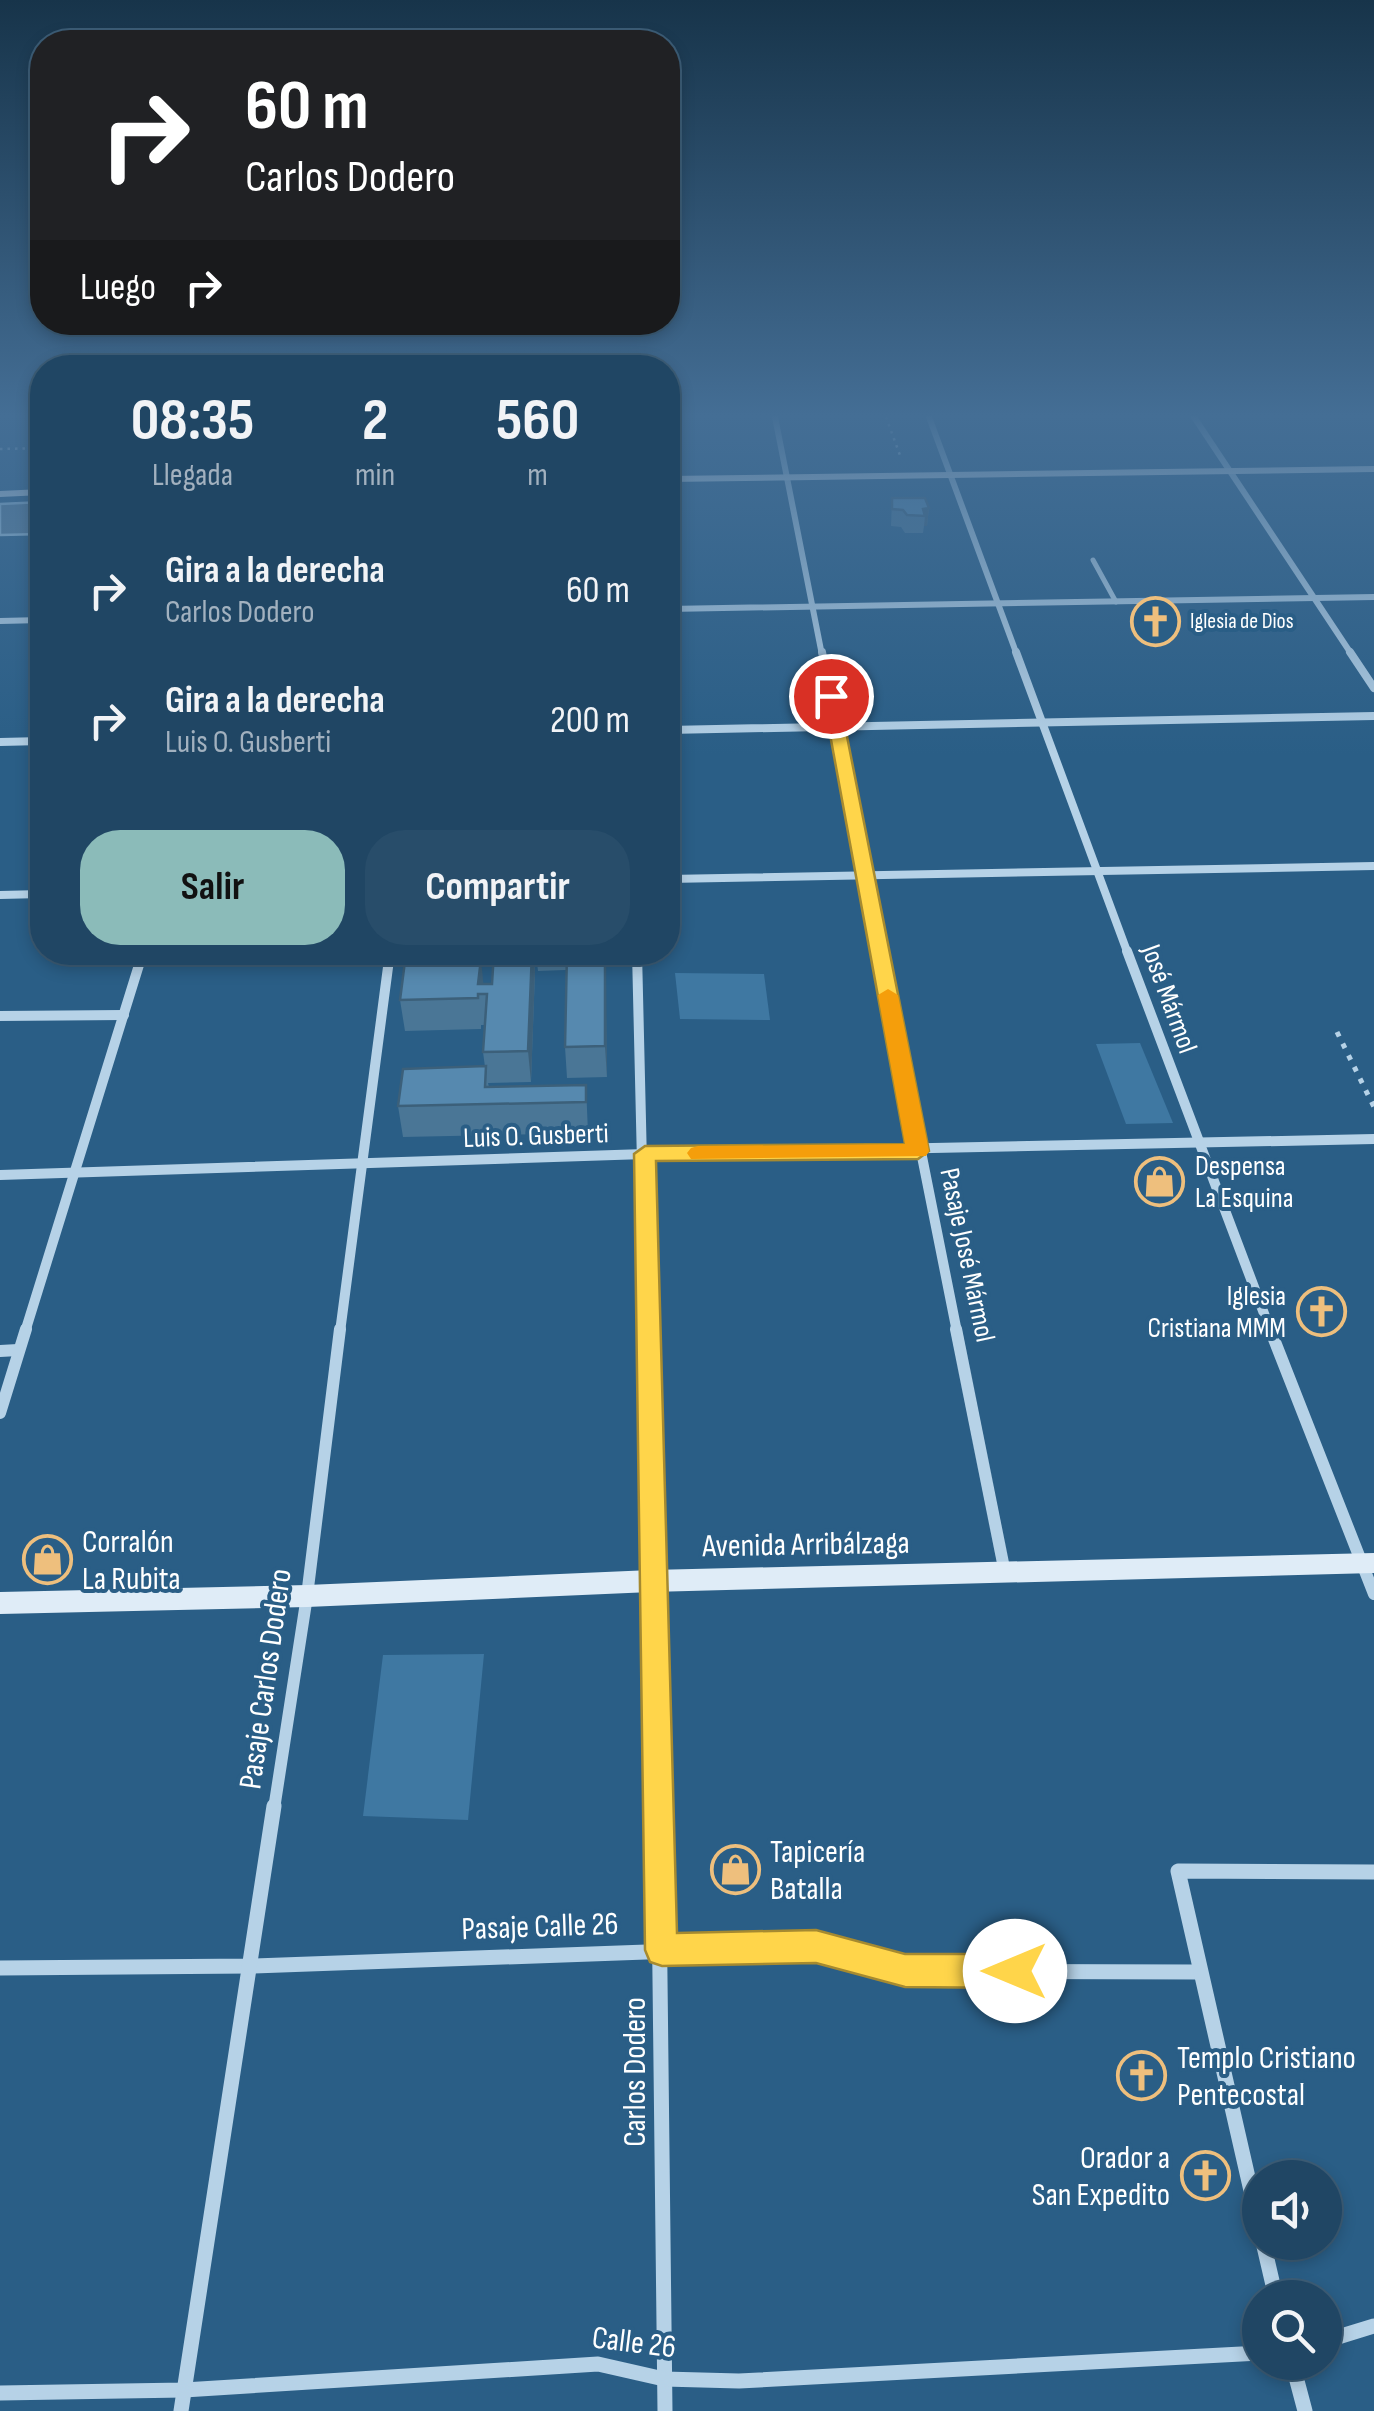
<!DOCTYPE html>
<html lang="es">
<head>
<meta charset="utf-8">
<style>
  :root { --surface:#204664; --page:#284d6a; --text:#f1f3f6; --muted:#a2b1bf; --line:#3d5e78; --accent:#8bbbb9 }
  body { margin:0; font-family:"Sofia Sans Condensed",sans-serif; background:var(--page); color:var(--text); height:100vh; display:flex; flex-direction:column; font-size:38px; white-space:nowrap }
  * { box-sizing:border-box; margin:0 }
  p { font-size:32px; color:var(--muted) }
  .icon { flex:none; width:55px; height:55px; fill:none; stroke:currentColor; stroke-width:2; stroke-linecap:round; stroke-linejoin:round }
  .map { position:relative; flex:1; overflow:hidden }
  .panel { position:absolute; left:30px; top:355px; width:650px; height:610px; display:flex; flex-direction:column; background:var(--surface); border-radius:40px; box-shadow:0 5px 15px #0003,0 0 0 2px var(--line) }
  .panel>* { flex:none }
  .top-card { position:absolute; left:30px; top:30px; width:650px; height:305px; border-radius:40px; box-shadow:0 5px 15px #0003,0 0 0 2px var(--line); background:#202124; color:#fff; overflow:hidden }
  .buttons { position:absolute; left:1242px; top:2160px; display:grid; gap:20px }
  .buttons a { display:grid; place-items:center; width:100px; height:100px; border-radius:50%; background:var(--surface); box-shadow:0 5px 15px #0003,0 0 0 2px var(--line); font-size:50px }
  .pin { position:absolute; display:grid; place-items:center; width:85px; height:85px; color:#fff; margin:-42px; border:5px solid #fff; border-radius:50%; box-shadow:0 2px 10px #0007 }
  .me { position:absolute; width:110px; margin:-55px; rotate:270deg; stroke-linejoin:round; filter:drop-shadow(0 0 8px #0008) }
  .turn { display:flex; align-items:center; gap:35px; height:210px; padding:0 50px; font-size:45px }
  .turn .icon { width:130px; height:130px; stroke-width:2.5 }
  .turn b { display:block; font-size:70px; line-height:85px }
  .then { display:flex; align-items:center; height:95px; padding:0 50px; background:#0003; gap:20px; font-size:38px }
  .eta { display:flex; justify-content:space-evenly; align-items:center; height:170px; text-align:center }
  .eta b { font-size:60px; font-weight:700; line-height:70px }
  .primary-button { display:flex; gap:20px; margin-top:auto; padding:20px 50px }
  .primary-button a { flex:1; height:115px; border-radius:40px; background:var(--accent); color:#111; font-size:40px; font-weight:700; line-height:115px; text-align:center }
  .primary-button a+a { background:var(--page); color:var(--text) }
  ul { padding:0; list-style:none }
  li { display:flex; align-items:center; gap:30px; height:130px; padding:0 50px }
  li div { flex:1 }
  li b { display:block; font-size:38px }
  li em { font-style:normal }
  .map>svg:first-child { display:block }
</style>
</head>
<body>
<div class="map">
<svg width="1374" height="2411" viewBox="0 0 1374 2411">
  <rect width="100%" height="100%" fill="#2a5e86"/>
  <g fill="#3f78a2">
    <polygon points="675,973 764,974 770,1020 680,1019"/>
    <polygon points="1140,1043 1173,1123 1126,1124 1096,1044"/>
    <polygon points="484,1654 468,1820 363,1816 383,1655"/>
  </g>
  <polygon fill="#61849f" stroke="#abcfe7" stroke-width="2.5" points="42,502 42,534 0,535 0,504"/>
  <g fill="none" stroke-linecap="round" stroke-linejoin="round">
    <g stroke="#b6d2e7" stroke-width="2.5" stroke-dasharray="2.5 5" stroke-linecap="butt">
      <polyline points="886,417 901,458"/>
      <polyline points="0,449 42,448"/>
      <polyline points="31,605 42,576"/>
    </g>
    <polyline stroke="#b6d2e7" stroke-width="5" stroke-dasharray="5 8" stroke-linecap="butt" points="1337,1032 1374,1107"/>
    <polyline stroke="#b6d2e7" stroke-width="5" points="1093,560 1116,602"/>
    <g stroke="#b6d2e7" stroke-width="6">
      <polyline points="775,417 822,655"/>
      <polyline points="929,417 1017,655"/>
      <polyline points="1194,417 1352,655"/>
      <polyline points="668,609 1374,597"/>
      <polyline points="0,621 42,620"/>
    </g>
    <g stroke="#b6d2e7" stroke-width="8">
      <polyline points="822,652 882,954"/>
      <polyline points="1016,652 1128,954"/>
      <polyline points="1350,652 1374,688"/>
      <polyline points="668,730 1374,716"/>
      <polyline points="0,742 42,741"/>
      <polyline points="668,879 1374,866"/>
      <polyline points="0,895 42,894"/>
    </g>
    <g stroke="#b6d2e7" stroke-width="10">
      <polyline points="881,951 957,1332"/>
      <polyline points="1127,951 1271,1332"/>
      <polyline points="637,952 646,1332"/>
      <polyline points="0,1016 124,1015"/>
      <polyline points="0,1175 645,1154 1374,1139"/>
      <polyline points="25,1332 143,952"/>
      <polyline points="340,1332 390,952"/>
    </g>
    <g stroke="#b6d2e7" stroke-width="12">
      <polyline points="646,1329 658,1809"/>
      <polyline points="956,1329 1005,1573"/>
      <polyline points="1270,1329 1374,1594"/>
      <polyline points="0,1351 18,1350"/>
      <polyline points="0,1413 26,1329"/>
      <polyline points="274,1809 307,1596 340,1329"/>
    </g>
    <g stroke="#b6d2e7" stroke-width="15">
      <polyline points="658,1806 665,2411"/>
      <polyline points="0,1968 251,1966 816,1946 905,1971 1198,1972"/>
      <polyline points="1260,2230 1178,1871 1374,1872"/>
      <polyline points="1263,2242 1276,2298"/>
      <polyline points="1325,2341 1374,2326"/>
      <polyline points="1292,2362 1305,2411"/>
      <polyline points="0,2393 184,2390 598,2364 664,2379 739,2381 1260,2353"/>
      <polyline points="181,2411 274,1806"/>
    </g>
    <g fill="#dfecf7" fill-rule="evenodd">
      <polygon points="1374,466 1374,472 668,482 668,476"/>
      <polygon points="42,489 42,495 0,497 0,491"/>
      <polygon points="1374,1553 1374,1573 651,1592 307,1607 0,1614 0,1592 307,1585 651,1570"/>
    </g>
  </g>
  <g fill="#4a7696">
    <polygon points="892,498 929,508 927,526 924,526 923,533 905,533 901,527 891,526"/>
    <polygon points="494,952 605,952 607,1077 567,1078 565,1047 566,970 538,971 536,954 533,954 535,972 531,1082 488,1083 489,1087 586,1085 588,1133 403,1137 398,1106 485,1067 483,1052 485,1025 481,1025 481,1029 405,1031 400,1000 483,984 492,984"/>
  </g>
  <g fill="#3c607a">
    <polygon points="929,508 927,526 924,526 925,516 923,509"/>
    <polygon points="532,952 533,952 535,972 531,1082 528,1051"/>
    <polygon points="605,952 606,973 607,1077 605,1046"/>
    <polygon points="481,959 484,990 478,984"/>
  </g>
  <g fill="#5689af" stroke="#3c607a" stroke-width="2.5">
    <polygon points="892,498 925,498 929,508 923,509 925,516 907,515 903,510 892,509"/>
    <polygon points="494,952 532,952 528,1051 483,1052 487,994 478,994 478,998 400,1000 405,961 481,959 478,984 492,984"/>
    <polygon points="567,952 605,952 605,1046 565,1047"/>
    <polygon points="486,1066 485,1087 586,1085 586,1102 398,1106 403,1069"/>
  </g>
  <linearGradient id="sky" x2="0" y2="1"><stop stop-color="#17344a"/><stop offset="0.55" stop-color="#446e95"/><stop offset="1" stop-color="#446e95" stop-opacity="0"/></linearGradient>
  <rect width="1374" height="755" fill="url(#sky)"/>
  <polygon fill="#ffd54a" stroke="#a68a30" stroke-width="2.5" points="831,692 839,696 929,1151 918,1159 656,1161 677,1933 816,1930 905,1954 1015,1954 1027,1959 1032,1971 1027,1983 1015,1988 905,1987 816,1963 662,1966 650,1962 645,1950 634,1154 645,1146 905,1144 823,696"/>
  <polygon fill="#f59e0b" points="888,989 898,995 929,1151 926,1156 691,1159 687,1153 691,1148 698,1146 905,1144 878,995"/>
  <defs>
    <symbol id="church-ring" viewBox="-11 -11 22 22"><circle r="9.5" fill="#2a5e86" stroke="#eebf7d" stroke-width="1.5"/><path d="M-1.2-6h2.4v3.5h3.3v2.4h-3.3V6h-2.4V-.1h-3.3v-2.4h3.3Z" fill="#eebf7d"/></symbol>
    <symbol id="shop-ring" viewBox="-11 -11 22 22"><circle r="9.5" fill="#2a5e86" stroke="#eebf7d" stroke-width="1.5"/><path d="M-5-2.5h2.3a2.7 3.5 0 0 1 5.4 0H5L5.5 6h-11ZM-1.5-2.5h3a1.5 2.3 0 0 0-3 0Z" fill="#eebf7d"/></symbol>
  </defs>
  <g fill-rule="evenodd">
    <use href="#church-ring" x="1128" y="594" width="55" height="55"/>
    <use href="#shop-ring" x="1132" y="1154" width="55" height="55"/>
    <use href="#church-ring" x="1294" y="1284" width="55" height="55"/>
    <use href="#shop-ring" x="20" y="1532" width="55" height="55"/>
    <use href="#shop-ring" x="708" y="1842" width="55" height="55"/>
    <use href="#church-ring" x="1114" y="2048" width="55" height="55"/>
    <use href="#church-ring" x="1178" y="2148" width="55" height="55"/>
  </g>
  <g text-anchor="middle" dominant-baseline="central" stroke-width="8" stroke-linejoin="round" paint-order="stroke">
    <g font-size="22" fill="#fff" stroke="#2a5e86" text-anchor="start">
      <text x="1190" y="621">Iglesia de Dios</text>
    </g>
    <g font-size="28" fill="#fff" stroke="#2a5e86">
      <text transform="translate(1169 999) rotate(70)">José Mármol</text>
      <text transform="translate(536 1136) rotate(-2)">Luis O. Gusberti</text>
      <text transform="translate(967 1255) rotate(78)">Pasaje José Mármol</text>
    </g>
    <g font-size="28" fill="#fff" stroke="#2a5e86" text-anchor="start">
      <text x="1195" y="1166">Despensa<tspan x="1195" dy="32">La Esquina</tspan></text>
      <text x="1286" y="1296" text-anchor="end">Iglesia<tspan x="1286" dy="32">Cristiana MMM</tspan></text>
    </g>
    <g font-size="32" fill="#fff" stroke="#2a5e86" text-anchor="start">
      <text x="82" y="1542">Corralón<tspan x="82" dy="37">La Rubita</tspan></text>
      <text x="770" y="1852">Tapicería<tspan x="770" dy="37">Batalla</tspan></text>
      <text x="1177" y="2058">Templo Cristiano<tspan x="1177" dy="37">Pentecostal</tspan></text>
      <text x="1170" y="2158" text-anchor="end">Orador a<tspan x="1170" dy="37">San Expedito</tspan></text>
    </g>
    <g font-size="32" fill="#fff" stroke="#2a5e86">
      <text transform="translate(806 1545) rotate(-1)">Avenida Arribálzaga</text>
      <text transform="translate(266 1679) rotate(-82)">Pasaje Carlos Dodero</text>
      <text transform="translate(540 1927) rotate(-2)">Pasaje Calle 26</text>
      <text transform="translate(635 2072) rotate(-90)">Carlos Dodero</text>
      <text transform="translate(634 2343) rotate(7)">Calle 26</text>
    </g>
  </g>
</svg>
<div class="buttons">
<a><svg class="icon" aria-label="sound" viewBox="0 0 24 24"><path d="M4 9h4l5-4v14l-5-4H4zM17 9q2 3 0 6"/></svg></a>
<a><svg class="icon" aria-label="search" viewBox="0 0 24 24"><circle cx="10" cy="10" r="6"/><path d="M15 15l6 6"/></svg></a>
</div>
<div class="pin" style="left:831px;top:696px;background:#d93025"><svg class="icon" aria-label="arrive" viewBox="0 0 24 24"><path d="M6 21V4h12l-3 4 3 4H6"/></svg></div>
<svg class="me" style="left:1015px;top:1971px" viewBox="-20 -20 40 40"><circle r="19" fill="#fff"/><path d="M0-13L10 11 0 6-10 11z" fill="#ffd54a"/></svg>
<div class="top-card">
<div class="turn"><svg class="icon" aria-label="right" viewBox="0 0 24 24"><path d="M7 20v-9h11M14 6l5 5-5 5"/></svg><div><b>60 m</b>Carlos Dodero</div></div>
<div class="then">Luego<svg class="icon" aria-label="right" viewBox="0 0 24 24"><path d="M7 20v-9h11M14 6l5 5-5 5"/></svg></div>
</div>
<section class="panel">
<div class="eta">
<div><b>08:35</b><p>Llegada</p></div>
<div><b>2</b><p>min</p></div>
<div><b>560</b><p>m</p></div>
</div>
<ul>
<li><svg class="icon" aria-label="right" viewBox="0 0 24 24"><path d="M7 20v-9h11M14 6l5 5-5 5"/></svg><div><b>Gira a la derecha</b><p>Carlos Dodero</p></div><em>60 m</em></li>
<li><svg class="icon" aria-label="right" viewBox="0 0 24 24"><path d="M7 20v-9h11M14 6l5 5-5 5"/></svg><div><b>Gira a la derecha</b><p>Luis O. Gusberti</p></div><em>200 m</em></li>
</ul>
<div class="primary-button"><a>Salir</a><a>Compartir</a></div>
</section>
</div>
</body>
</html>
